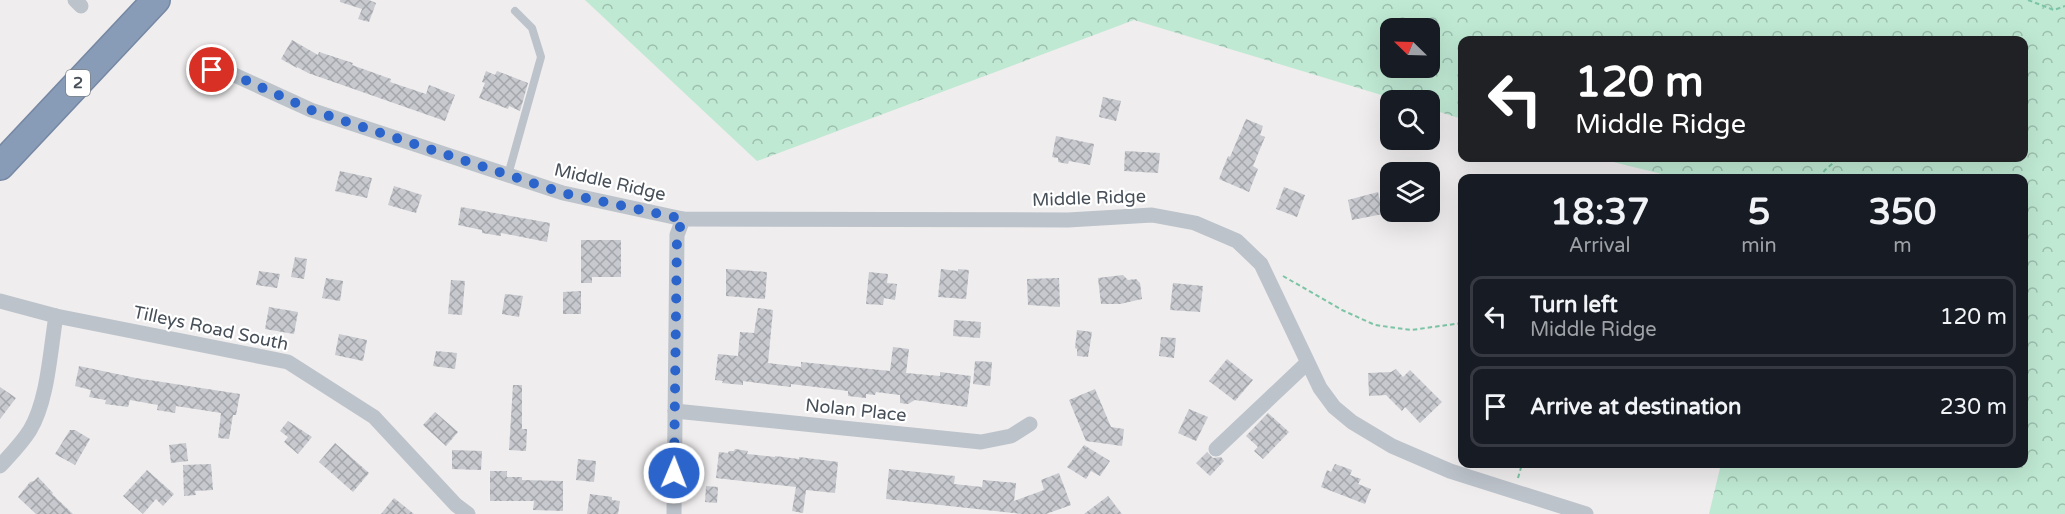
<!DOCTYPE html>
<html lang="en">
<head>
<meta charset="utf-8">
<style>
  :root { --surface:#171b24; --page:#20242c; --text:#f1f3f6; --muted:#9ea1a6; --line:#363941 }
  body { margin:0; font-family:"Varela Round",sans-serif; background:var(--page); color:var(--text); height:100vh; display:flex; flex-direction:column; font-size:22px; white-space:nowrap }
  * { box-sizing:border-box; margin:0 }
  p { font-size:20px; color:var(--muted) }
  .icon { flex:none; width:33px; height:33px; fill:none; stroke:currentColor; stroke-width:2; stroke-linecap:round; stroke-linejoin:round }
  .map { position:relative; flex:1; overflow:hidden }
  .panel { position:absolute; left:1458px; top:174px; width:570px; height:294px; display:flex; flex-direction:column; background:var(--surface); border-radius:12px; box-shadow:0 6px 24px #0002 }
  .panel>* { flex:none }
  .guide { position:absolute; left:1458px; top:36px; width:570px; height:126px; border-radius:12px; box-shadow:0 6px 24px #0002; background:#202124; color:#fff; overflow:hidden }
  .needle { width:39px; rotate:293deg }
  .tools { position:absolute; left:1380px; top:18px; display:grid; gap:12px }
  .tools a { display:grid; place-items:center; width:60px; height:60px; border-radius:12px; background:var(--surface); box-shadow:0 6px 24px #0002; font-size:30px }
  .pin { position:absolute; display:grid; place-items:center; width:51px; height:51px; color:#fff; margin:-26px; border:3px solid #fff; border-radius:50%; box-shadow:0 2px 6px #0007 }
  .me { position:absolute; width:66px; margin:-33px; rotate:1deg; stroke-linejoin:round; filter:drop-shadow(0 0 4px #0008) }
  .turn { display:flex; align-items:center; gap:21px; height:126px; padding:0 18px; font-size:27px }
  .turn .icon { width:78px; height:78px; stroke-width:2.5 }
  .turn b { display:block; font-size:42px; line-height:51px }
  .eta { display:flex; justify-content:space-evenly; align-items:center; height:102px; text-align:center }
  .eta b { font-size:36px; font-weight:800; line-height:42px }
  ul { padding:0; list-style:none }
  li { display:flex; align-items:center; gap:18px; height:81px; margin:0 12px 9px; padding:0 6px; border:3px solid var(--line); border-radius:12px }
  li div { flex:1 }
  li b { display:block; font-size:22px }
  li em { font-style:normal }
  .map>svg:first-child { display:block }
</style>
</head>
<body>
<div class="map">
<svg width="2065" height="514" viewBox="0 0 2065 514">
  <defs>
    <pattern id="forest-crowns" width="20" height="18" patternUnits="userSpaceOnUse" patternTransform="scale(1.5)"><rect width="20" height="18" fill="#bfe9d3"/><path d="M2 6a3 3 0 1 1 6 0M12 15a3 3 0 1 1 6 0" fill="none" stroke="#9dbfae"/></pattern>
    <pattern id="building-cross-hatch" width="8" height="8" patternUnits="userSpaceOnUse" patternTransform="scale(1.5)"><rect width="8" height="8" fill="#c7c9cf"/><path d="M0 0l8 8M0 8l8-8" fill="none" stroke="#a3a6ab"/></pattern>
  </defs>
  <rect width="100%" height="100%" fill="#efeded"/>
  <path fill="url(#forest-crowns)" fill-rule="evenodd" d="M585 0H2065V514H1709L1721 464H2024V178H1678L1597 158H2024V40H1462V119L1430 109V100H1398L1134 20 757 161ZM1390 28H1430V68H1390Z"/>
  <g fill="url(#building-cross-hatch)">
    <polygon points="340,0 369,0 376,3 369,22 358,19 362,9 340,2"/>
    <polygon points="292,40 318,55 319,52 353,63 352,65 391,79 390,82 426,94 429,85 455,95 445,121 308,73 297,67 297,68 281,59"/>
    <polygon points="486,71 495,75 497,71 528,83 520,111 509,106 508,109 479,98 485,83 482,82"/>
    <polygon points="1103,97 1121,101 1116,121 1099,117"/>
    <polygon points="1246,119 1263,126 1260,135 1265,137 1253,166 1258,169 1249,192 1219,179 1228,156 1230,157"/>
    <polygon points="1056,136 1094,144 1090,165 1069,161 1068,164 1058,162 1058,158 1052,157"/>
    <polygon points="1125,151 1160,153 1158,173 1124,171"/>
    <polygon points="340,171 372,178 367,198 335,191"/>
    <polygon points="394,186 422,195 416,213 388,205"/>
    <polygon points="1284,187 1305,195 1297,217 1276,209"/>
    <polygon points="1378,192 1383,214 1352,220 1348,200"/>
    <polygon points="461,207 550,223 547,242 501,233 501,236 482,233 482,230 458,225"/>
    <polygon points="581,240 621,240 621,277 592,277 592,283 581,283"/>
    <polygon points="295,257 307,259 304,279 291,277"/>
    <polygon points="726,269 767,272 765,299 726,296"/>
    <polygon points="941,269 958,271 958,269 969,270 966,299 938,297"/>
    <polygon points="259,271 280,274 277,288 256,285"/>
    <polygon points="869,272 888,274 887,283 897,284 895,300 884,298 883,305 866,304"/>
    <polygon points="1123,275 1128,280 1136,279 1140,283 1142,299 1120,304 1101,304 1098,278"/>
    <polygon points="326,278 343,281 340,301 322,298"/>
    <polygon points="1059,278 1060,307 1028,305 1027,279"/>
    <polygon points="451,280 465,281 462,315 448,314"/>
    <polygon points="1173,283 1203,286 1200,312 1170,310"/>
    <polygon points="581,291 581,314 563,314 563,292"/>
    <polygon points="505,294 523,296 519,317 502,314"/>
    <polygon points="269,307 298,312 294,334 265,329"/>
    <polygon points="758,308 773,310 768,363 801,367 801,362 890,371 893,347 909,349 906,373 940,376 940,372 971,376 967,407 915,400 908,404 900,403 900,395 876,392 875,395 866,394 866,398 848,396 848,391 791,384 791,387 743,381 743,385 722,383 723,381 715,380 718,354 738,356 740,332 754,333"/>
    <polygon points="954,320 981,322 980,338 953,336"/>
    <polygon points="1077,330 1092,332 1088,357 1077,356 1077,349 1075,348"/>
    <polygon points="339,334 367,340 363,361 335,355"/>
    <polygon points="1161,337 1176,338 1174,358 1159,356"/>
    <polygon points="436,351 457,353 455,369 433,366"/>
    <polygon points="1227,359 1253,380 1235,401 1209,381"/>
    <polygon points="975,361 992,362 990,386 973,384"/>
    <polygon points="79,366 136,378 240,394 236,415 233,415 229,439 218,438 221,413 176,406 175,413 157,410 158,405 130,400 128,407 105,404 106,400 89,397 91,390 75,386"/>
    <polygon points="1396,369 1403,377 1410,370 1442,402 1420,423 1405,407 1402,411 1386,395 1369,396 1368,373 1391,372"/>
    <polygon points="513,385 522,385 522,429 527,429 526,451 509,450"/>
    <polygon points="0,387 16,398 0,419"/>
    <polygon points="1095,389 1111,427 1124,429 1122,446 1086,441 1069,400"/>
    <polygon points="1189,409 1208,417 1196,441 1178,433"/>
    <polygon points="435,412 458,432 446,446 423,425"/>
    <polygon points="1268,413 1289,432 1263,459 1254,451 1258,447 1246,436"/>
    <polygon points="288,421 312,437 298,454 284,442 288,437 280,431"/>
    <polygon points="70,430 75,430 90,439 75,465 55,454"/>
    <polygon points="186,443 188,461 171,463 169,445"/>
    <polygon points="335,443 369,473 353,492 319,462"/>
    <polygon points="1084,445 1110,461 1100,476 1091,471 1086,479 1067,467"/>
    <polygon points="735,449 748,451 747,454 775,457 775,456 799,459 799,457 838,462 835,493 806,490 803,513 792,511 796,487 716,478 719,452 728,453 729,451 734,451"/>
    <polygon points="452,450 482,451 481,470 452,469"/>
    <polygon points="1207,452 1213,458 1221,457 1224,461 1210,476 1196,463"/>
    <polygon points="578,459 596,461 594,482 576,480"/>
    <polygon points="211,464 213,490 195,491 196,495 184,496 183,465"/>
    <polygon points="1335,464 1352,470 1350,475 1361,479 1358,484 1371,489 1365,504 1321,487 1327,470 1331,472"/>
    <polygon points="889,469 955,476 954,484 982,487 983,480 1016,483 1014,501 1044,490 1041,480 1059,473 1071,505 1046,514 1022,514 886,499"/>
    <polygon points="147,470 174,494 163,506 156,499 143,514 123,496"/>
    <polygon points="490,471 507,471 507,477 522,477 522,480 563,481 563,511 533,510 534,501 490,501"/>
    <polygon points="38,477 53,493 52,494 73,514 36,514 18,497 30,482 34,481"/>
    <polygon points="706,486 718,487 717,503 705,502"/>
    <polygon points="590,494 612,497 612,500 620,501 618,514 587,514"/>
    <polygon points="1108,496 1122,514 1084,514"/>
    <polygon points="394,498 414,514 381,514"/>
  </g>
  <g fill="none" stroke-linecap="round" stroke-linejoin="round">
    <defs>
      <polyline id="highway" points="0,166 156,0"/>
    </defs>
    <use href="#highway" stroke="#7587a3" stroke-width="30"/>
    <g stroke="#7bc4a5" stroke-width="2" stroke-dasharray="4.5 3" stroke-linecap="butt">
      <polyline points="2028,0 2054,10 2065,6"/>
      <polyline points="1819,178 1825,170 1839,158"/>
      <polyline points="1283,276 1342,310 1375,325 1411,330 1462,323"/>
      <polyline points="1518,478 1522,464"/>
    </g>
    <polyline stroke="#bdc3cb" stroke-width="8" points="508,175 541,57 532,28 515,11"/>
    <g stroke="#bdc3cb" stroke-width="15">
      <polyline points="75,0 81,6"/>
      <polyline points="195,67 230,73 311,110 563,193 683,219 1068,220 1152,215 1195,223 1237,241 1261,264 1320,388 1334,407 1352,422 1392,446 1450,471 1586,514"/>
      <polyline points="0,301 56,316 288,362 374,417 456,505 468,514"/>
      <polyline points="675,411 981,442 1011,436 1030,424"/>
      <polyline points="1216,449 1307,363"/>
      <path d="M0 466C11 454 22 443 30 430 48 400 50 351 56 316"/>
      <polyline points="674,514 677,235 683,219"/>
    </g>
    <use href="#highway" stroke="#899cb7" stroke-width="27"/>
  </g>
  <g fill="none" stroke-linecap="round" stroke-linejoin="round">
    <polyline stroke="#2b64cb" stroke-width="10" stroke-dasharray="0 18" points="212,70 230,73 311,110 563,193 683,219 677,235 674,473"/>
  </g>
  <g text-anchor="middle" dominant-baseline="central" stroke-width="4.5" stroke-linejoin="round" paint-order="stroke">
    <rect fill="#fff" stroke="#7e848a" stroke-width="1.5" x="66" y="70" width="24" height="26" rx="4.5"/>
    <g font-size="16" font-weight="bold" fill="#474f58">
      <text x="78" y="83">2</text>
    </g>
    <g font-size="18" fill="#474f58" stroke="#fff">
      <text transform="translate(610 182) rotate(13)">Middle Ridge</text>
      <text transform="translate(1089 198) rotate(-2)">Middle Ridge</text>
      <text transform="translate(211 328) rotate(12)">Tilleys Road South</text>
      <text transform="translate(856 410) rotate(6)">Nolan Place</text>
    </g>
  </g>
</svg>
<div class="tools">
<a><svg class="needle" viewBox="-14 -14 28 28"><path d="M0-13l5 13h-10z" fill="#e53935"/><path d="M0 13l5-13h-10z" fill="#9ea1a6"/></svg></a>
<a><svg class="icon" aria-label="search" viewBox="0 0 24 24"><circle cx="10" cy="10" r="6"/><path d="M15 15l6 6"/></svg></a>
<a><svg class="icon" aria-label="layers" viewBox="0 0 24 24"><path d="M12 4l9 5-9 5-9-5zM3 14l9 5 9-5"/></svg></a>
</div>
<div class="pin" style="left:212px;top:70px;background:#d93025"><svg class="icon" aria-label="arrive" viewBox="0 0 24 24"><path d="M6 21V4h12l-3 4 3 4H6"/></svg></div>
<svg class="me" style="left:674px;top:473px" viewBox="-20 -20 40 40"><circle r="17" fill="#2b64cb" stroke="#fff" stroke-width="3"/><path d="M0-11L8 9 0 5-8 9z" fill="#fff"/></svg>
<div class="guide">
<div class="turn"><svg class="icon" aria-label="left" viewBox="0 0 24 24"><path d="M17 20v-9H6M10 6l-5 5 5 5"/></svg><div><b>120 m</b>Middle Ridge</div></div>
</div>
<section class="panel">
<div class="eta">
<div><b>18:37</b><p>Arrival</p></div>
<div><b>5</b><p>min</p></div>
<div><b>350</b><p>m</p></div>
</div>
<ul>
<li><svg class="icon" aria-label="left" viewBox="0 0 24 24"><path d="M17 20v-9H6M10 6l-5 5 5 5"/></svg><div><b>Turn left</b><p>Middle Ridge</p></div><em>120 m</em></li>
<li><svg class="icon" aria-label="arrive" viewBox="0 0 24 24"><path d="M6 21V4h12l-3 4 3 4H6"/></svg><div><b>Arrive at destination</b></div><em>230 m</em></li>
</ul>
</section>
</div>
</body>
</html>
